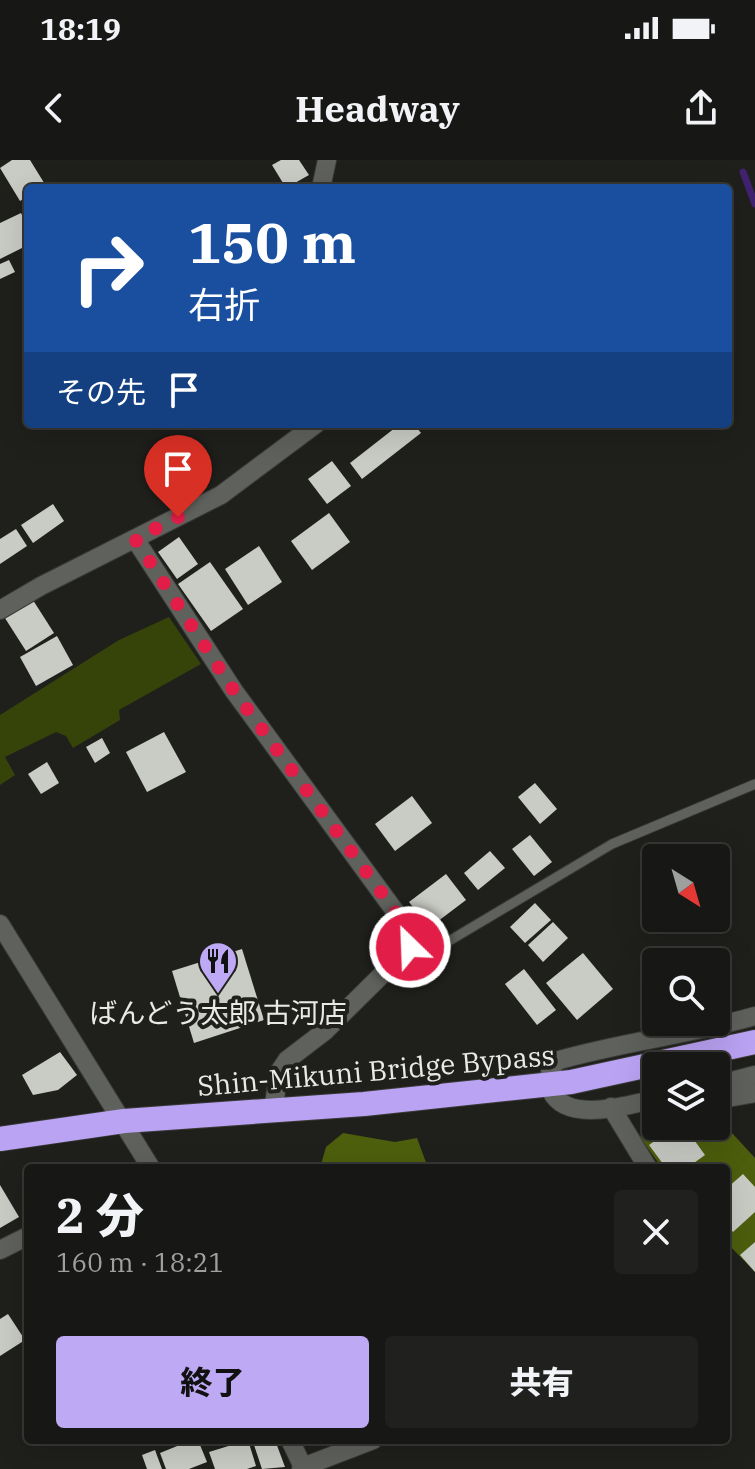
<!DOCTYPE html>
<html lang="ja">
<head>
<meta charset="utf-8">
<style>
  :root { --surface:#171815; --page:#20211e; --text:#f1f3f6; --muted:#9ea0a0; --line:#363734; --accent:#bea9f4 }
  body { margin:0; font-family:"IBM Plex Serif","Noto Sans JP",serif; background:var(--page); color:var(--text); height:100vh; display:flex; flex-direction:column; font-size:30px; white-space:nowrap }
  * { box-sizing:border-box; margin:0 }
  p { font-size:26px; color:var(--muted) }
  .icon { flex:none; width:44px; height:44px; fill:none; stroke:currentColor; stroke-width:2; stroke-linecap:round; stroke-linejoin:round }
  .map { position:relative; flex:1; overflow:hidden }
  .panel { position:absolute; left:24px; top:1004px; width:706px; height:280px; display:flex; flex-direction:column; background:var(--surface); border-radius:8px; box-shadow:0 8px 32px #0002,0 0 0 2px var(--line) }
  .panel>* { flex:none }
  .top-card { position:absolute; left:24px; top:24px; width:708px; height:244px; border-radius:8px; box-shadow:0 8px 32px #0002,0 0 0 2px var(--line); background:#1a4fa0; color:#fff; overflow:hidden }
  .needle { width:52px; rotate:143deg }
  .controls { position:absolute; left:642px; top:684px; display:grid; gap:16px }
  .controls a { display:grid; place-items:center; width:88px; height:88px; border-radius:8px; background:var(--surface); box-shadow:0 8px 32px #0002,0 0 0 2px var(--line); font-size:40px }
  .pin { position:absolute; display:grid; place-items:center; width:68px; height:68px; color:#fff; margin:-82px -34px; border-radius:50% 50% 50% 0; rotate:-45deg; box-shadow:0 0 8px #0007 }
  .pin .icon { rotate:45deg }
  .me { position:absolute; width:88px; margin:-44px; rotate:336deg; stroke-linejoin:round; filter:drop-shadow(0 0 6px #0008) }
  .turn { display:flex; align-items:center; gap:28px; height:168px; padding:0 32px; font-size:36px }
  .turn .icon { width:104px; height:104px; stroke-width:2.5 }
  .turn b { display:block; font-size:56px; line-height:68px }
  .then { display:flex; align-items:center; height:76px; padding:0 32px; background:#0003; gap:16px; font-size:30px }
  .round { display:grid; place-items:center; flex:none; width:84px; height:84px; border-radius:8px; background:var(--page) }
  .overview { display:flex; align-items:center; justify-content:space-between; height:136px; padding:0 32px }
  h1 { font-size:48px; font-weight:800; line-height:60px }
  .action { display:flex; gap:16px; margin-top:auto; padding:16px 32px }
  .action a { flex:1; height:92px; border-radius:8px; background:var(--accent); color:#111; font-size:32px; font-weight:800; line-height:92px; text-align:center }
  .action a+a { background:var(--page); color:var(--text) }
  .status { display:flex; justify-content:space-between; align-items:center; height:56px; padding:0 40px; background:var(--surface); direction:ltr }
  .status svg { height:22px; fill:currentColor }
  header { display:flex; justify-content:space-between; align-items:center; height:104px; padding:0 32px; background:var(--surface); font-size:36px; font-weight:800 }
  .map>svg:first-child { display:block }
</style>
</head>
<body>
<div class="status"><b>18:19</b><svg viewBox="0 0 49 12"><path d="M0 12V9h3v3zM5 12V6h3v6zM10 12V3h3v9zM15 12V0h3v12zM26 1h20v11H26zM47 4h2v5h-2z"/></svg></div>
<header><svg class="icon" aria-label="back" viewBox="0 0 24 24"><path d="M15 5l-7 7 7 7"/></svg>Headway<svg class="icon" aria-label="share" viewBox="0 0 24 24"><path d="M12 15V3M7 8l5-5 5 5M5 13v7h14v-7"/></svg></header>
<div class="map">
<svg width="755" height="1309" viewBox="0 0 755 1309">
  <rect width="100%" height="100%" fill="#1f201c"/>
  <polygon fill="#364309" points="169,457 201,504 119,550 120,560 73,588 66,576 56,572 5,597 15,615 0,625 0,555 119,480"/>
  <g fill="#4d5e0d">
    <polygon points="720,960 755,998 755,1112 726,1082 726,1008 662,1008 639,976 690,966 716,966 716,961"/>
    <polygon points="343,973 395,982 417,978 428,1008 320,1008 326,987"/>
  </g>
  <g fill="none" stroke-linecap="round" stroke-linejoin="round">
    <polyline stroke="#412270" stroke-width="7" points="743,12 755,44"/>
  </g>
  <g fill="#c9cbc5">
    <polygon points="12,0 30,0 46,26 28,28 28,36 20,41 0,8"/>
    <polygon points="281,0 299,0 309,15 286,28 272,5"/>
    <polygon points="21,53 28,68 28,85 0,99 0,63"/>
    <polygon points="9,100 15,112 0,119 0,104"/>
    <polygon points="400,264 414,264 421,273 362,319 350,303"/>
    <polygon points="332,301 351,326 327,344 308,319"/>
    <polygon points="53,344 64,361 33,383 21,365"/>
    <polygon points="329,353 350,382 312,410 291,381"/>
    <polygon points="16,369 27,386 0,404 0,379"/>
    <polygon points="179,377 198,404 177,419 158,392"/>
    <polygon points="259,386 282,422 248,445 225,409"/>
    <polygon points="210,402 243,449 211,471 178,424"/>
    <polygon points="31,437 54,473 26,491 3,455"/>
    <polygon points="57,476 73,505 36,526 20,497"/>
    <polygon points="164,572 186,612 147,632 126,592"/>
    <polygon points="102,578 110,593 95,603 86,587"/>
    <polygon points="47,602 59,623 41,634 28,614"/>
    <polygon points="535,623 557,649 540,664 518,637"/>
    <polygon points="412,636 432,663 395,691 375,664"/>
    <polygon points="530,675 552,702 534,716 512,689"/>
    <polygon points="490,691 505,708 478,730 464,713"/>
    <polygon points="446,714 466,740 429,768 409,742"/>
    <polygon points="535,743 551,760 525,783 510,767"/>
    <polygon points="553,762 568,778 543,802 528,785"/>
    <polygon points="242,789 264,860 194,883 172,811"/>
    <polygon points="583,793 613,829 577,860 546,823"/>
    <polygon points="524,809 556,850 537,865 505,824"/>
    <polygon points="60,892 77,915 58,930 33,935 22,915"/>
    <polygon points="676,966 684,966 705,995 687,1008 666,1008 649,985"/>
    <polygon points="743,1014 755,1027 755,1052 733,1072 726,1064 726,1029"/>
    <polygon points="0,1025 19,1057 0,1068"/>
    <polygon points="755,1082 755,1112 740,1095"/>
    <polygon points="8,1154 25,1180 0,1196 0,1159"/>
    <polygon points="192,1280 198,1280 207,1302 189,1309 166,1309 160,1293"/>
    <polygon points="248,1280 256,1306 247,1309 215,1309 209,1292"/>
    <polygon points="260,1280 275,1280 285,1307 262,1309 253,1282"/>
    <polygon points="155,1290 162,1309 147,1309 142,1295"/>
  </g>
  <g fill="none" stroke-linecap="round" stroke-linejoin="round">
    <defs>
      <polyline id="lane" points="410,787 449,781 612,684 755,624"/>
      <g id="street">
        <polyline points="321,28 327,0"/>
        <polyline points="135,379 234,531 408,769 410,787 325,871 287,900 279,912 273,950"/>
        <polyline points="0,450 41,426 221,335 316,264"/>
        <polyline points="0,764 151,1008"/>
        <polyline points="716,925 755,915"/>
        <path d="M656 939C627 945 567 964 551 931 546 919 550 911 556 901 621 882 689 875 755 856"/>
        <polyline points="716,940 755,933"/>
        <polyline points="611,947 648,1008"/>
        <polyline points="0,1090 28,1076"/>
        <polyline points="290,1280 303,1307 301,1309"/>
        <polyline points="303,1307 373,1280"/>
      </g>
      <polyline id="highway" points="0,979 124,961 364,944 571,922 755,882"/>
    </defs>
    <use href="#lane" stroke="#3a3b38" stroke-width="11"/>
    <use href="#street" stroke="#3a3b38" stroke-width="20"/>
    <use href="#highway" stroke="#3a3b38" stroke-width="26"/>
    <use href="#lane" stroke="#5f615c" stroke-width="9"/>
    <use href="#street" stroke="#5f615c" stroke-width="18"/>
    <use href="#highway" stroke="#bba3f4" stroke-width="24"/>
  </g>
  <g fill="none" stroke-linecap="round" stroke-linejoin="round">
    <polyline stroke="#e11d48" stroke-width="14" stroke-dasharray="0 25.2" points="178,357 135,379 234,531 408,769 410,787"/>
  </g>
  <defs>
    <symbol id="restaurant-pin" viewBox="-11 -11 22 30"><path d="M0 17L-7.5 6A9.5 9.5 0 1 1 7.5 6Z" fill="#bea9f4" stroke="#1f201c"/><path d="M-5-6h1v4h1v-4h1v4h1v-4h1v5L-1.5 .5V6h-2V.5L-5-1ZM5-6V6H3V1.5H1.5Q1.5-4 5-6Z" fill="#111"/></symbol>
  </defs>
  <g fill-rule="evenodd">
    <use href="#restaurant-pin" x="196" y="779" width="44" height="60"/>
  </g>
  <g text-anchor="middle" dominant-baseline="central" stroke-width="8" stroke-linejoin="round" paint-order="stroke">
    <g font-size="28" fill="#e9eae7" stroke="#1f201c">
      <text x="218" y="852">ばんどう太郎 古河店</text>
    </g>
    <g font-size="28" fill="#e9eae7" stroke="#1f201c">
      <text transform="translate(376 910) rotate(-5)">Shin-Mikuni Bridge Bypass</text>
    </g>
  </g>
</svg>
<div class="controls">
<a><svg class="needle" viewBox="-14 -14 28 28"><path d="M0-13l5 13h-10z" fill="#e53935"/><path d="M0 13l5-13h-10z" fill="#9ea0a0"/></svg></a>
<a><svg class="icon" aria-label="search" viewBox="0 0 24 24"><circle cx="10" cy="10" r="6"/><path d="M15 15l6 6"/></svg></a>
<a><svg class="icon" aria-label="layers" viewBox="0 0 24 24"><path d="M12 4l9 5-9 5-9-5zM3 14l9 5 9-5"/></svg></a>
</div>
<div class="pin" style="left:178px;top:357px;background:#d93025"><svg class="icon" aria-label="arrive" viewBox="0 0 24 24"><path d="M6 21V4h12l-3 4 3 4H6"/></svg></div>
<svg class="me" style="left:410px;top:787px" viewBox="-20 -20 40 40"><circle r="17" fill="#e11d48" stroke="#fff" stroke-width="3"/><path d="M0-11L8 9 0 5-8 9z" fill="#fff"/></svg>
<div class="top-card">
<div class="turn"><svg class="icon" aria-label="right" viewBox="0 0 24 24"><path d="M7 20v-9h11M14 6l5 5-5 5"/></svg><div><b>150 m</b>右折</div></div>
<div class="then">その先<svg class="icon" aria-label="arrive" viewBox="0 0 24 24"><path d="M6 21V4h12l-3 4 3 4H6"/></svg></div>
</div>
<section class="panel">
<div class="overview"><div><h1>2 分</h1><p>160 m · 18:21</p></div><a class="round"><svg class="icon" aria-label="close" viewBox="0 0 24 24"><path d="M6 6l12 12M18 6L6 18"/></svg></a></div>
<div class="action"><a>終了</a><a>共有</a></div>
</section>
</div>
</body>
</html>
